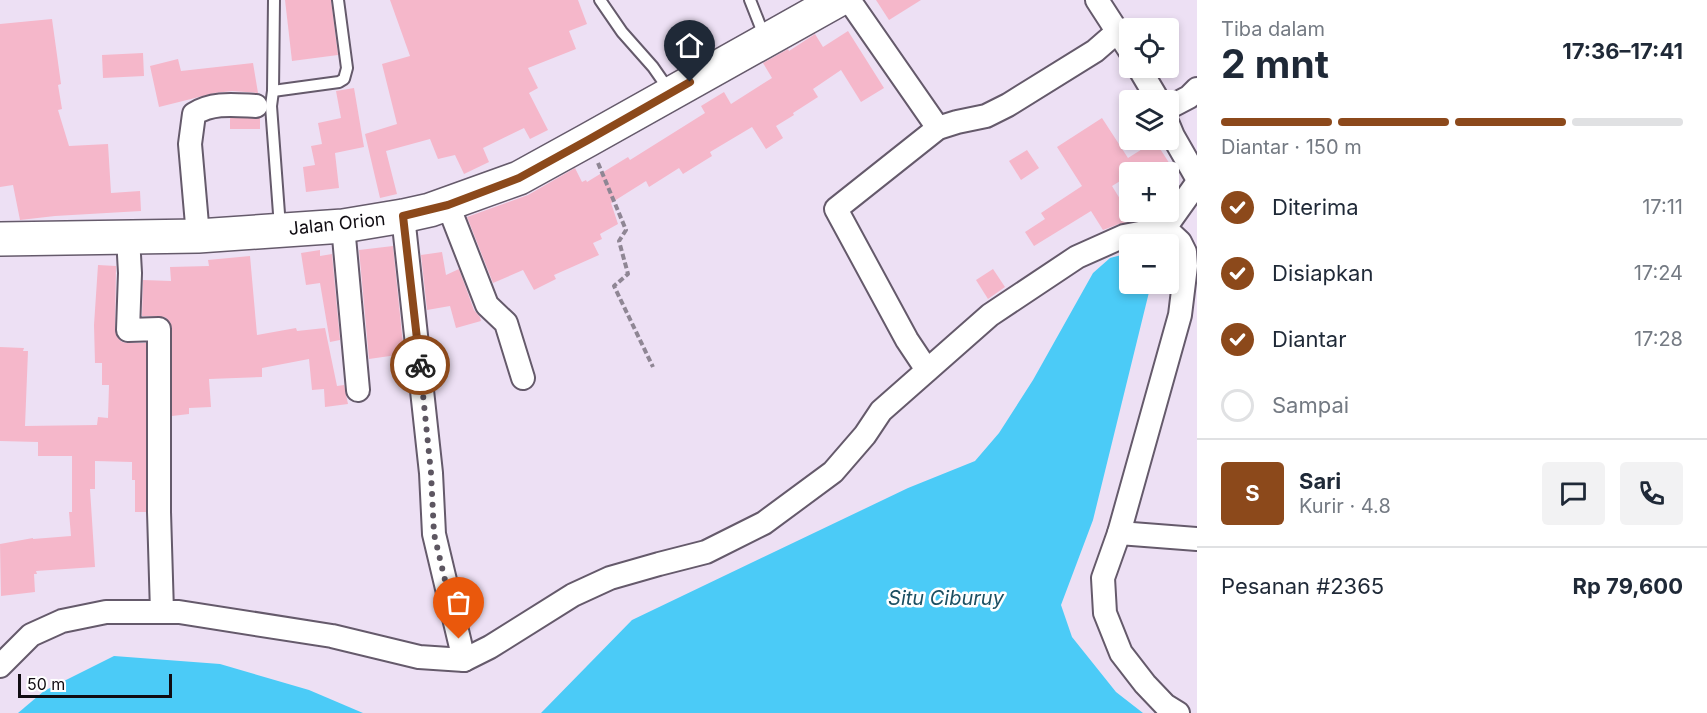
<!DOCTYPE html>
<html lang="id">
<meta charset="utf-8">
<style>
:root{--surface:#fff;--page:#f2f2f3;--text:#1f2937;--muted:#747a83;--line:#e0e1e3;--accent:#8c491b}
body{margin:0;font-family:Inter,sans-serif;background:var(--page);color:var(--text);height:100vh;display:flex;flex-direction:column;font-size:22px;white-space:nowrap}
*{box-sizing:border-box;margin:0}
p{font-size:20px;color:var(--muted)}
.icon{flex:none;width:33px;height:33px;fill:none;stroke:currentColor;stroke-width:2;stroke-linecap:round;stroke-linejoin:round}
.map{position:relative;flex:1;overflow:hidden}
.side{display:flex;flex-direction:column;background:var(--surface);width:510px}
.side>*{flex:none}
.buttons{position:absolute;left:1119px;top:18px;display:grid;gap:12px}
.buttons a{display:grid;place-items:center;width:60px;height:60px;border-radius:6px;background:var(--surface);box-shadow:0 3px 9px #0003;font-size:30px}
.scale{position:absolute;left:18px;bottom:15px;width:154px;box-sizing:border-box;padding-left:6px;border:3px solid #100c12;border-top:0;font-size:16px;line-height:21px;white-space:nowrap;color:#100c12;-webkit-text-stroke:4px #fff;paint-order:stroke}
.pin{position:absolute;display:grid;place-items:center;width:51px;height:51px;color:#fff;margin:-62px -26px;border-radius:50% 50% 50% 0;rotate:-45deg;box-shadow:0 0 6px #0007}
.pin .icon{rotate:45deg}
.courier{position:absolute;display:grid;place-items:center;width:60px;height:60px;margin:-30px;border:4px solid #8c491b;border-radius:50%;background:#fff;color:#222;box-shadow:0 2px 8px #0007}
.headline em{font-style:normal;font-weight:700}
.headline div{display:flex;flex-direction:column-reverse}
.headline{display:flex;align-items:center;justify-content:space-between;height:102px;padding:0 24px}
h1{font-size:39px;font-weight:700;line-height:45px}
.bar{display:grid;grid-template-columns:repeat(4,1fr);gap:9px 6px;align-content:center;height:72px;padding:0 24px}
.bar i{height:8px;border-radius:4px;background:var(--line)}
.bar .active{background:var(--accent)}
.bar p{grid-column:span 4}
.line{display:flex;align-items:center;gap:15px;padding:0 24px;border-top:2px solid var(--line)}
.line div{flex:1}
.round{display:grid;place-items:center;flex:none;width:63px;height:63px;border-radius:6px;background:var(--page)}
ol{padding:0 24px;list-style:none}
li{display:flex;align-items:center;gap:18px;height:66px}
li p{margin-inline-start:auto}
li .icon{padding:6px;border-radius:50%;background:var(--accent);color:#fff;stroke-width:4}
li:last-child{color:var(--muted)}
li i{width:33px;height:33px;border:3px solid var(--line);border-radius:50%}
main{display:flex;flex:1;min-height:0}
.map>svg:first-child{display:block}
.water{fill:#4bcbf7}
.building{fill:#f5b7ca}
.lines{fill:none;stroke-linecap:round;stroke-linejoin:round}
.service-casing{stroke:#655a6b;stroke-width:14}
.minor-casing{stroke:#655a6b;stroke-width:26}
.trunk-casing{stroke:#655a6b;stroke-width:36}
.path{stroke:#8f8694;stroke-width:4;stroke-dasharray:6 3;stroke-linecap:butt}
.service{stroke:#fff;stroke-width:10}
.minor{stroke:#fff;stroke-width:22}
.trunk{stroke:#fff;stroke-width:33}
.done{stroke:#5d5661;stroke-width:6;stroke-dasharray:0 10.8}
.route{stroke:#8c491b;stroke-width:8}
.labels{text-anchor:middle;stroke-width:5;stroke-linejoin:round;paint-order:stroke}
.street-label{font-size:18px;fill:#100c12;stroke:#fff}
.water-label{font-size:20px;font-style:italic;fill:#1b4f62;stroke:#fff}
</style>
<main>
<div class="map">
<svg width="1197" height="713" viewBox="0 0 1197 713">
<rect width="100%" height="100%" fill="#ede0f4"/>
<!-- water -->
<g class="water">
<path d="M1129 253 1130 284H1151L1093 520 1061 605 1072 637 1116 692 1143 713H541L632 620 908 488 975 461 999 433 1033 380 1093 273 1110 258Z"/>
<path d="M114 656 220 664 309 690 363 713H18L44 691Z"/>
</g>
<!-- building -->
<g class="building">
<path d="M285 0H331L338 55 292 61Z"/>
<path d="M390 0H578L587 24 569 31 576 49 528 68 538 88 529 93 548 130 530 139 524 128 483 148 489 162 464 174 455 155 438 159 430 139 386 151 397 194 380 198 365 134 397 124 382 64 410 56Z"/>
<path d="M876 0H921L889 20Z"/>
<path d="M52 19 61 84 58 85 62 109 58 110 69 146 108 144 111 193 140 191 141 211 55 216 20 220 13 185 0 187V24Z"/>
<path d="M848 31 884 88 861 102 841 70 813 89 818 97 793 113 794 115 776 126 783 138 766 149 752 127 710 152 712 156 683 174 679 168 649 187 646 181 611 203 618 224 600 234 602 239 593 243 599 255 554 275 556 279 534 290 523 270 493 283 467 217 528 195 575 168 582 182 586 180 587 182 628 157 630 160 705 113 701 106 724 92 731 104 772 78 763 63 788 49 789 51 815 34 823 47Z"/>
<path d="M143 53 144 76 103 78 102 55Z"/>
<path d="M178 59 181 71 253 63 258 93 232 91 215 93 159 107 150 66Z"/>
<path d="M354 88 364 147 335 153 339 188 306 192 303 167 315 165 311 146 322 144 318 123 341 118 336 91Z"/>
<rect x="230" y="118" width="30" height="11"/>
<path d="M1102 118 1128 158 1155 141 1175 172H1130V175L1112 186 1133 220 1131 221 1119 224 1103 230 1091 211 1034 246 1025 232 1045 219 1041 213 1082 186 1057 147Z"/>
<path d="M1027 150 1039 168 1021 180 1009 161Z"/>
<path d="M393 246 404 354 369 359 359 250Z"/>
<path d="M320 250V256L332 254 340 340 330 342 320 283 306 285 301 253Z"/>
<path d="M442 252 446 275 459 269 474 310 480 317 481 321 456 328 450 306 427 310 421 255Z"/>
<path d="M250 256 257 335 296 328 297 331 325 328 337 386 344 385 348 404 325 407 324 389 312 390 309 359 262 368V377L209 379 211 407 189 408V414L172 416V328L170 322 165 317 142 316 143 280 171 281 170 267 209 266 208 260Z"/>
<path d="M98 265 116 266 115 330 117 337 122 342 128 343H146V512H135V480H132V462L95 461V489H90L95 567 36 571 37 574H34L35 592 1 596 0 544 33 538V539L71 536 69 512H72V456H38V442L0 441V347L24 348 23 351H28L25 426 97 425 98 417 108 418 109 385H102V363H95L94 325Z"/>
<path d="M993 269 1005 287 988 299 976 280Z"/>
</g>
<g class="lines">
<defs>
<g id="service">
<path d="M274 0 273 91 271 106 280 227"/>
<path d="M600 0 622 32 653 67 669 90"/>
<path d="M750 0 765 38"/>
<path d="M273 91 339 82 344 79 347 68 338 0"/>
</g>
<g id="minor">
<path d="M849 0 938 128"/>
<path d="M1097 0 1130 51"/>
<path d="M1139 68 1158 100"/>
<path d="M1168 108 1189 97 1197 89"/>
<path d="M1168 124 1173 136 1197 178"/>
<path d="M448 205 487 305 506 323 523 378"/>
<path d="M403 216 431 473 434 534 464 660"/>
<path d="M343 226 358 390"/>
<path d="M1165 228 1180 242 1185 252 1186 266 1180 315 1119 533 1103 578 1105 613 1121 653 1145 684 1165 705 1178 713"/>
<path d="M198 236 190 144 194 114C213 102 234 105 256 106"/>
<path d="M128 237 130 273 128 330 159 329V512L162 612"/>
<path d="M927 370 907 340 836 209 938 128 957 122 986 116 1008 105 1095 51 1118 31"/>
<path d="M1119 533 1197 539"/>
<path d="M0 666 31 635 62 621 106 612H179L332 636 419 657 464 660 490 647 573 595 610 578 659 564 706 552 764 523 833 472 865 435 881 411 990 315 1077 257 1124 236 1165 228 1197 183"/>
</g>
<path id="trunk" d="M0 239 198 236 343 226 403 216 430 210 519 178 588 140 838 0"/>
</defs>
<!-- service casing -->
<use href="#service" class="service-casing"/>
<!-- minor casing -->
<use href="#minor" class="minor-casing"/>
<!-- trunk casing -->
<use href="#trunk" class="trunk-casing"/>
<!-- path -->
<path class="path" d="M598 163 626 230 619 241 628 274 614 286 653 367"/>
<!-- service -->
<use href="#service" class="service"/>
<!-- minor -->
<use href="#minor" class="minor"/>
<!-- trunk -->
<use href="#trunk" class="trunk"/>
</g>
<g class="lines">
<!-- done -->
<path class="done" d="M420 365 431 473 434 534 459 639"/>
<!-- route -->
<path class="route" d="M420 365 403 216 448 205 519 178 588 140 690 82"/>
</g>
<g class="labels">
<!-- street labels -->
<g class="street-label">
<text transform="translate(337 224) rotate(-6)" y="6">Jalan Orion</text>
</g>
<!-- water labels -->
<g class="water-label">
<text x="946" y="605">Situ Ciburuy</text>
</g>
</g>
</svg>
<div class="buttons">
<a><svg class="icon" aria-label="locate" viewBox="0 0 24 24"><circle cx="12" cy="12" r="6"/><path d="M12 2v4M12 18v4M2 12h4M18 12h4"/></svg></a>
<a><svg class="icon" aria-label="layers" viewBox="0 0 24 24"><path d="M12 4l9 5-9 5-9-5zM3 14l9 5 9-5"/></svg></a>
<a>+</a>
<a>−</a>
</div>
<div class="scale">50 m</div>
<div class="pin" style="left:459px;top:639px;background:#ea580c"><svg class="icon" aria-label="bag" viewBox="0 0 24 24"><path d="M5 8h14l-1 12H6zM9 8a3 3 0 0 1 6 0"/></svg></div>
<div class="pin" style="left:690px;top:82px;background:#1f2937"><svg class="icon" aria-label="home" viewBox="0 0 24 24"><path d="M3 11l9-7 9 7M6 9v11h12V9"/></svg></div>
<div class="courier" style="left:420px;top:365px"><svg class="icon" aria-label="bike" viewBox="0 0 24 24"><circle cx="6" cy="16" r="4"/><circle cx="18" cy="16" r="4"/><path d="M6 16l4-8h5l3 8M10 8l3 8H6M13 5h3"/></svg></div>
</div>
<section class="side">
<div class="headline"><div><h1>2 mnt</h1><p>Tiba dalam</p></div><em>17:36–17:41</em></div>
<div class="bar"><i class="active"></i><i class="active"></i><i class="active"></i><i></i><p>Diantar · 150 m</p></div>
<ol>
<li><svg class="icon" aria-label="check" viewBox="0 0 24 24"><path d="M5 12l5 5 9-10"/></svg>Diterima<p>17:11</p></li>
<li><svg class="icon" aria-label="check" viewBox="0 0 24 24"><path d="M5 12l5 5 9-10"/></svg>Disiapkan<p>17:24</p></li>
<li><svg class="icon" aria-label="check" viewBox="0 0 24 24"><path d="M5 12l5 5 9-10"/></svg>Diantar<p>17:28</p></li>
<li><i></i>Sampai</li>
</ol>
<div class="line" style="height:108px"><b class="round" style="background:var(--accent);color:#fff">S</b><div><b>Sari</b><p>Kurir · 4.8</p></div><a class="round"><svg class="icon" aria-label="chat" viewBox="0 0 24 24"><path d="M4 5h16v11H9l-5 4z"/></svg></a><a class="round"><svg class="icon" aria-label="phone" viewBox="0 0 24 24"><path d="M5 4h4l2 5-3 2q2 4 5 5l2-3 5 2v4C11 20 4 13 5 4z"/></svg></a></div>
<div class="line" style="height:78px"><div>Pesanan #2365</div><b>Rp 79,600</b></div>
</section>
</main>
